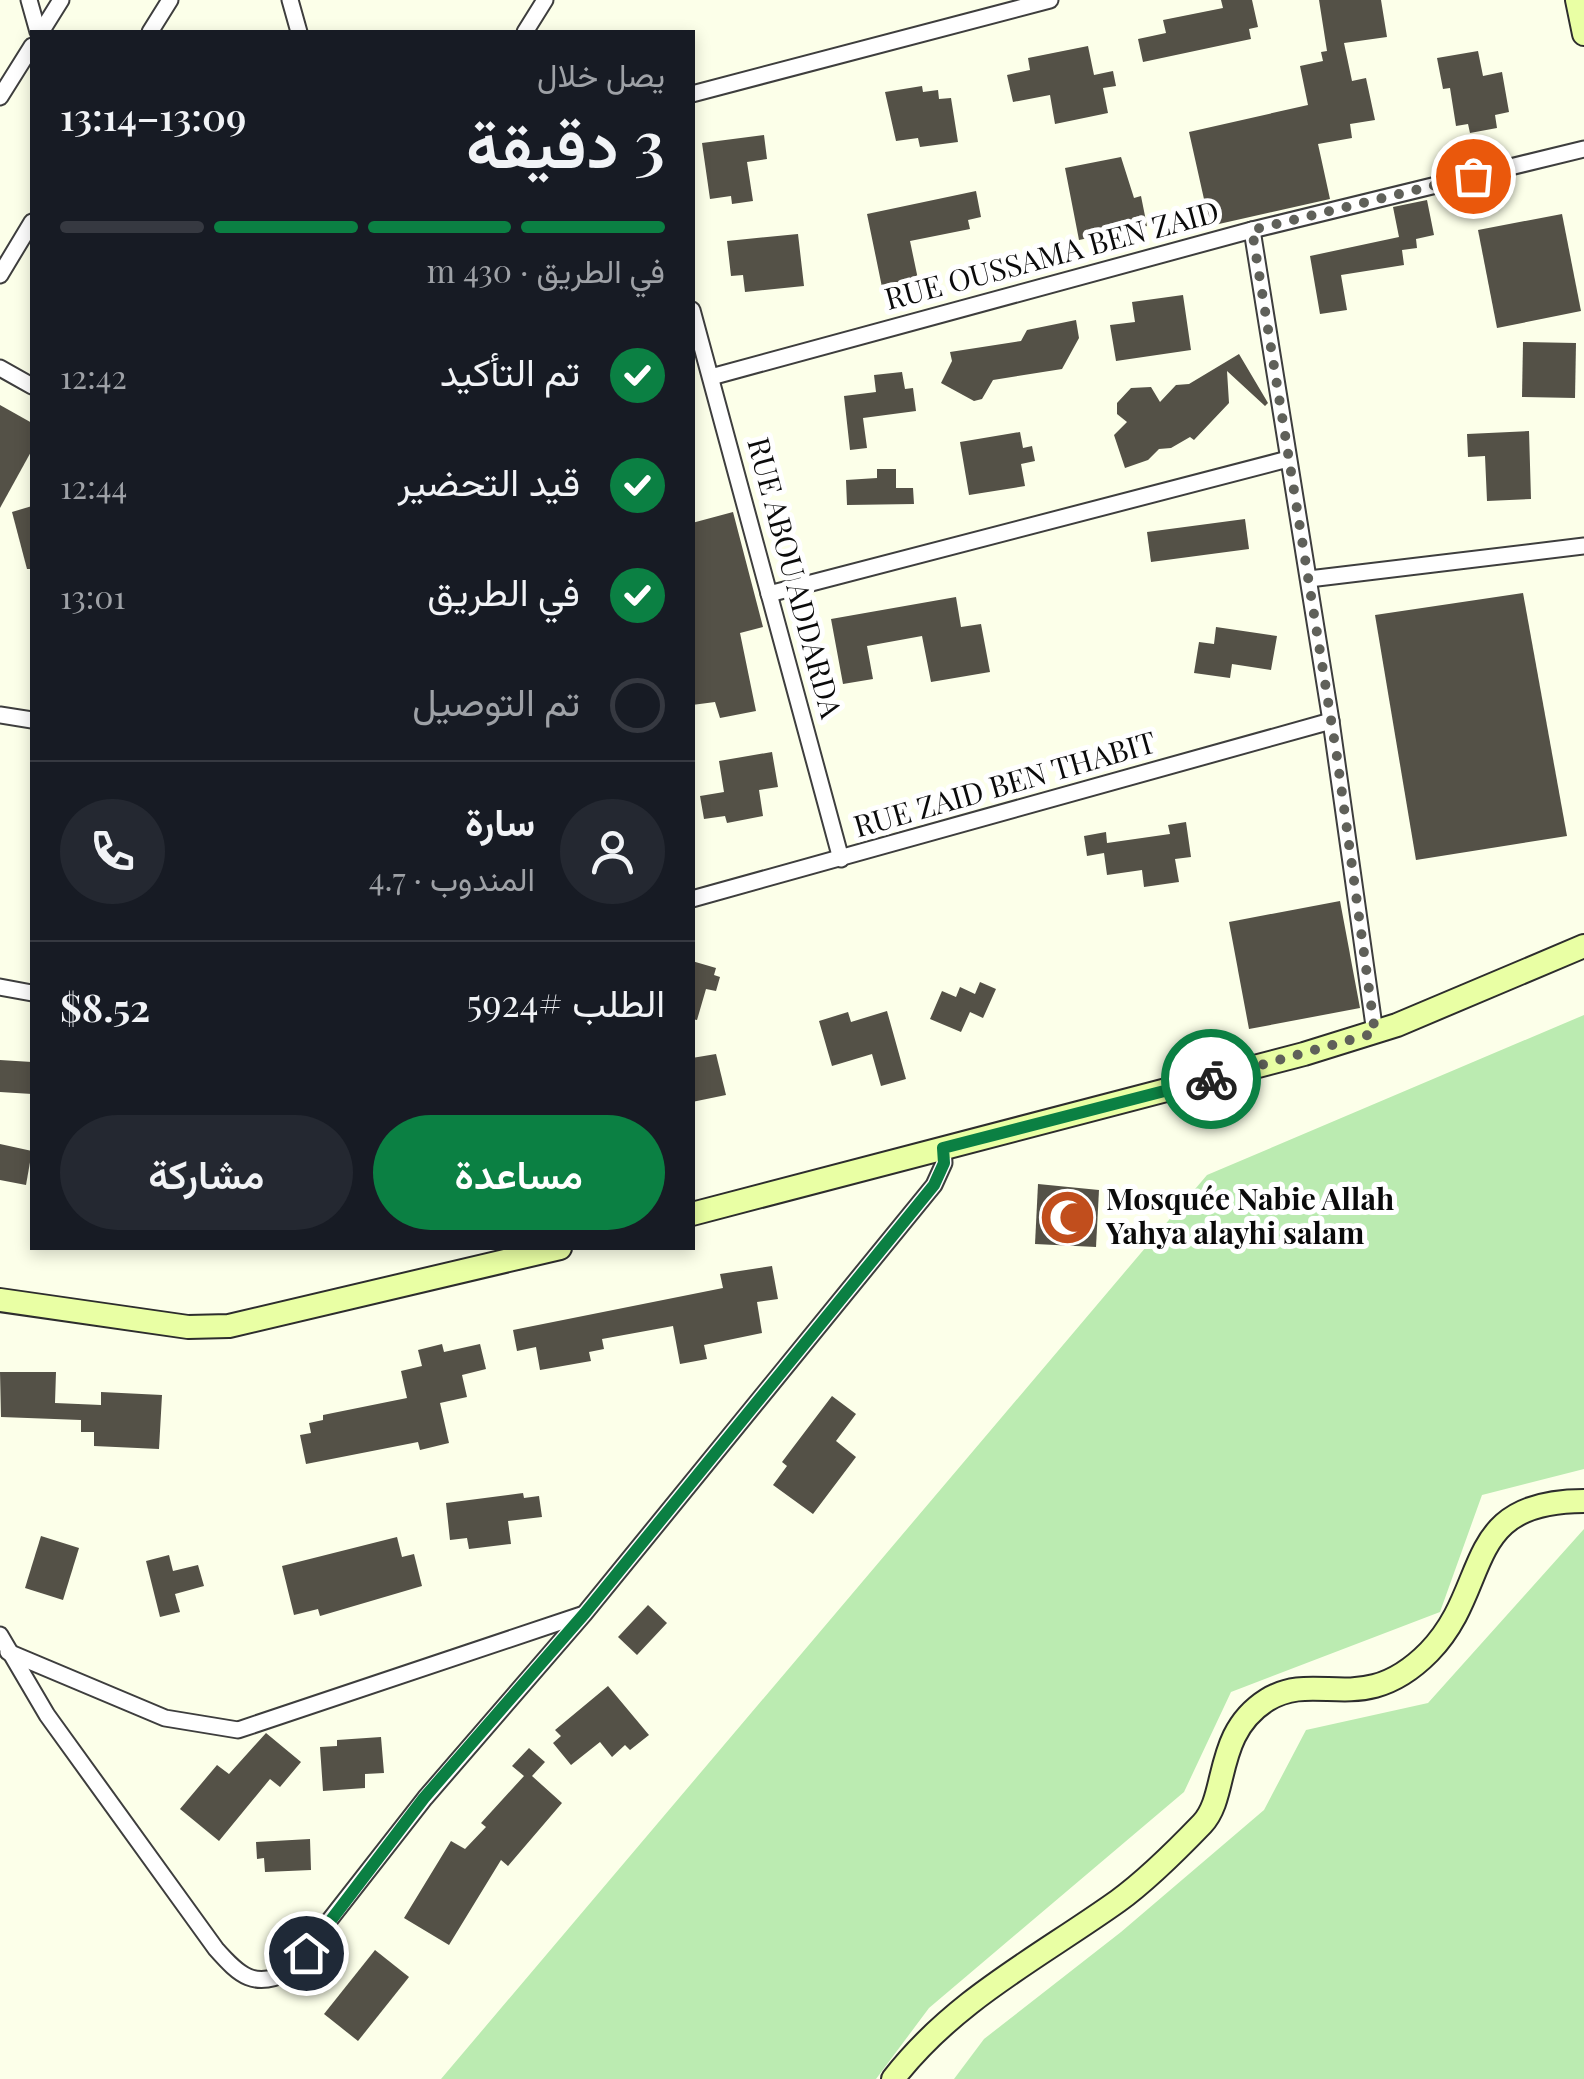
<!DOCTYPE html>
<html lang="ar">
<meta charset="utf-8">
<style>
:root{--surface:#171b24;--page:#242831;--text:#f1f3f6;--muted:#9ea1a6;--line:#363941;--accent:#0b8043}
body{margin:0;font-family:"Playfair Display",Vazirmatn,serif;background:var(--page);color:var(--text);direction:rtl;height:100vh;display:flex;flex-direction:column;font-size:38px;white-space:nowrap}
*{box-sizing:border-box;margin:0}
p{font-size:32px;color:var(--muted)}
.icon{flex:none;width:55px;height:55px;fill:none;stroke:currentColor;stroke-width:2;stroke-linecap:round;stroke-linejoin:round}
.map{position:relative;flex:1;overflow:hidden;direction:ltr}
.sheet{position:absolute;left:30px;top:30px;width:665px;height:1220px;display:flex;flex-direction:column;background:var(--surface);border-radius:0px;box-shadow:0 5px 15px #0003;direction:rtl}
.sheet>*{flex:none}
.pin{position:absolute;display:grid;place-items:center;width:85px;height:85px;color:#fff;margin:-42px;border:5px solid #fff;border-radius:50%;box-shadow:0 2px 10px #0007}
.courier{position:absolute;display:grid;place-items:center;width:100px;height:100px;margin:-50px;border:8px solid #0b8043;border-radius:50%;background:#fff;color:#222;box-shadow:0 2px 12px #0007}
.summary em{font-style:normal;font-weight:600}
.summary div{display:flex;flex-direction:column-reverse}
.summary{display:flex;align-items:center;justify-content:space-between;height:170px;padding:0 30px}
h1{font-size:65px;font-weight:600;line-height:75px}
.bar{display:grid;grid-template-columns:repeat(4,1fr);gap:15px 10px;align-content:center;height:120px;padding:0 30px}
.bar i{height:12px;border-radius:8px;background:var(--line)}
.bar .selected{background:var(--accent)}
.bar p{grid-column:span 4}
.line{display:flex;align-items:center;gap:25px;padding:0 30px;border-top:2px solid var(--line)}
.line div{flex:1}
.round{display:grid;place-items:center;flex:none;width:105px;height:105px;border-radius:52px;background:var(--page)}
ol{padding:0 30px;list-style:none}
li{display:flex;align-items:center;gap:30px;height:110px}
li p{margin-inline-start:auto}
li .icon{padding:10px;border-radius:50%;background:var(--accent);color:#fff;stroke-width:4}
li:last-child{color:var(--muted)}
li i{width:55px;height:55px;border:5px solid var(--line);border-radius:50%}
.cta{display:flex;gap:20px;margin-top:auto;padding:20px 30px}
.cta a{flex:1;height:115px;border-radius:60px;background:var(--accent);color:#fff;font-size:40px;font-weight:600;line-height:115px;text-align:center}
.cta a+a{background:var(--page);color:var(--text)}
.map>svg:first-child{display:block}
.green{fill:#bbebb1}
.building{fill:#545147}
.lines{fill:none;stroke-linecap:round;stroke-linejoin:round}
.street-casing{stroke:#3e3e3e;stroke-width:19}
.secondary-casing{stroke:#2d2d2d;stroke-width:26}
.street{stroke:#fff;stroke-width:15}
.secondary{stroke:#e9ffa4;stroke-width:22}
.done{stroke:#5f6059;stroke-width:10;stroke-dasharray:0 18}
.route{stroke:#0b8043;stroke-width:12}
.labels{text-anchor:middle;stroke-width:10;stroke-linejoin:round;paint-order:stroke}
.street-label{font-size:30px;fill:#0b0b0b;stroke:#fff}
.poi-label{font-size:30px;font-weight:bold;fill:#0b0b0b;stroke:#fff;text-anchor:start}
</style>
<div class="map">
<svg width="1584" height="2079" viewBox="0 0 1584 2079">
<rect width="100%" height="100%" fill="#fcffe9"/>
<!-- green -->
<g class="green">
<path d="M1584 1015V1469L1482 1495 1440 1612 1231 1692 1184 1792 929 2008 876 2079H441L1207 1175Z"/>
<path d="M1584 1529V2079H954L984 2039 1121 1932 1264 1810 1306 1730 1428 1703Z"/>
</g>
<!-- building -->
<g class="building">
<path d="M1221 0H1252L1258 27 1249 29 1251 39 1143 62 1138 39 1166 33 1163 20 1223 8Z"/>
<path d="M1319 0H1381L1387 37 1344 43 1352 81 1366 78 1375 120 1350 124 1352 138 1318 144 1330 199 1210 226 1189 132 1308 105 1300 66 1323 61 1321 52 1327 51Z"/>
<path d="M1088 46 1094 75 1113 71 1116 86 1103 88 1108 113 1055 124 1050 95 1013 102 1007 75 1030 70 1028 58Z"/>
<path d="M1478 51 1483 76 1502 72 1509 112 1495 115 1497 128 1470 133 1468 124 1456 126 1450 88 1443 89 1437 58Z"/>
<path d="M922 86 923 92 938 90 939 99 951 98 958 142 920 147 918 138 896 141 885 92Z"/>
<path d="M764 135 767 159 747 162 753 201 732 204 731 196 710 199 702 143Z"/>
<path d="M1121 157 1134 198 1141 196 1147 226 1079 240 1065 168Z"/>
<path d="M976 191 981 217 968 220 970 229 910 241 919 284 883 292 867 214Z"/>
<path d="M1427 200 1434 235 1416 239 1417 248 1402 250 1404 265 1341 275 1347 310 1320 314 1310 256 1399 237 1393 207Z"/>
<path d="M1562 214 1581 311 1497 328 1478 230Z"/>
<path d="M798 234 804 286 745 292 743 275 731 276 727 241Z"/>
<path d="M1183 295 1191 350 1116 361 1110 325 1135 322 1132 302Z"/>
<path d="M1076 320 1079 338 1062 369 993 380 982 399 974 401 941 383 952 361 950 352 1021 341 1027 330Z"/>
<path d="M1523 342 1576 343 1575 398 1522 397Z"/>
<path d="M1239 354 1268 403 1265 406 1227 371 1229 403 1194 440 1190 437 1171 448 1159 449 1148 460 1125 468 1114 435 1127 422 1117 414V403L1131 388 1151 387 1160 402 1176 385 1189 384Z"/>
<path d="M902 372 905 389 913 388 916 411 863 418 867 448 850 450 844 396 876 392 874 375Z"/>
<path d="M0 405 32 423V450L0 508Z"/>
<path d="M1529 431 1531 499 1487 501 1485 456 1468 457 1467 434Z"/>
<path d="M1020 432 1023 448 1032 446 1035 461 1021 464 1025 486 969 495 960 442Z"/>
<path d="M877 469H896V488H913L914 504 847 505 846 480 877 478Z"/>
<path d="M32 506V569H27L12 512Z"/>
<path d="M733 512 763 627 740 633 756 711 720 718 715 702 692 705V523Z"/>
<path d="M1245 519 1249 549 1151 562 1147 532Z"/>
<path d="M1523 593 1567 836 1416 860 1375 615Z"/>
<path d="M956 597 961 627 981 624 990 672 931 682 922 636 867 646 873 679 843 684 831 619Z"/>
<path d="M1216 627 1277 636 1271 670 1232 664 1230 678 1194 673 1199 642 1214 644Z"/>
<path d="M772 752 778 787 759 790 763 816 727 823 725 816 704 819 700 796 724 792 719 761Z"/>
<path d="M1186 822 1191 857 1175 859 1179 882 1144 887 1142 870 1107 875 1104 853 1087 856 1084 836 1106 832 1107 843 1170 834 1168 825Z"/>
<path d="M1340 901 1360 1008 1249 1029 1229 922Z"/>
<path d="M692 961 716 968 714 975 720 977 716 991 706 989 697 1020 692 1019Z"/>
<path d="M980 982 996 989 983 1018 970 1012 961 1032 930 1019 942 991 956 997 960 987 975 994Z"/>
<path d="M887 1011 906 1079 881 1086 872 1054 832 1066 819 1021 848 1012 851 1022Z"/>
<path d="M716 1054 726 1095 692 1102V1058Z"/>
<path d="M0 1060 32 1062V1094L0 1092Z"/>
<path d="M0 1144 32 1151 26 1185 0 1180Z"/>
<path d="M1038 1184 1099 1190 1096 1247 1035 1244Z"/>
<path d="M772 1266 778 1299 757 1302 762 1333 704 1345 707 1359 680 1364 673 1326 602 1339 604 1349 589 1352 591 1361 540 1370 536 1347 517 1351 513 1330 723 1288 720 1274Z"/>
<path d="M442 1344 444 1352 480 1344 486 1369 462 1375 467 1397 440 1403 449 1443 420 1450 418 1442 306 1464 300 1435 311 1433 309 1423 323 1420V1415L407 1398 401 1371 422 1366 418 1350Z"/>
<path d="M0 1372H56L55 1403 101 1405V1392L162 1395 159 1449 94 1446V1432H81V1420L1 1417Z"/>
<path d="M832 1396 856 1414 836 1441 856 1457 813 1514 773 1485 787 1466 782 1462Z"/>
<path d="M523 1493 524 1498 539 1496 542 1517 508 1521 511 1544 469 1549 467 1538 450 1540 446 1503Z"/>
<path d="M41 1536 79 1548 63 1600 25 1588Z"/>
<path d="M397 1537 402 1557 414 1554 422 1586 320 1616 318 1609 294 1615 282 1566Z"/>
<path d="M169 1555 173 1571 198 1565 204 1586 175 1594 180 1612 160 1617 146 1561Z"/>
<path d="M648 1605 667 1623 637 1655 618 1637Z"/>
<path d="M608 1686 649 1735 630 1750 625 1745 612 1757 600 1742 571 1765 553 1743 561 1736 555 1730Z"/>
<path d="M266 1733 301 1762 280 1787 270 1779 219 1841 180 1809 217 1765 229 1774Z"/>
<path d="M381 1737 384 1773 365 1774V1788L323 1791 320 1747 337 1746V1740Z"/>
<path d="M529 1748 545 1762 532 1776 562 1803 508 1866 501 1860 449 1945 404 1918 451 1841 465 1849 486 1827 481 1823 524 1776 512 1766Z"/>
<path d="M310 1839 311 1870 265 1872 264 1858 257 1859 256 1842Z"/>
<path d="M375 1950 409 1977 358 2041 324 2014Z"/>
</g>
<g class="lines">
<defs>
<g id="street">
<path d="M29 0 38 32"/>
<path d="M290 0 299 32"/>
<path d="M41 32 61 0"/>
<path d="M150 32 170 0"/>
<path d="M525 32 545 0"/>
<path d="M692 94 1050 0"/>
<path d="M0 97 32 46"/>
<path d="M1252 230 1331 721 1375 1033"/>
<path d="M0 275 32 222"/>
<path d="M692 310 841 859"/>
<path d="M0 368 32 386"/>
<path d="M711 377 1252 230 1584 149"/>
<path d="M1309 579 1584 546"/>
<path d="M769 594 1288 459"/>
<path d="M0 715 32 720"/>
<path d="M692 899 1331 721"/>
<path d="M0 987 32 993"/>
<path d="M0 1635 47 1715 216 1949C240 1976 254 1989 289 1972L425 1798 585 1613 934 1185 944 1163 943 1148"/>
<path d="M8 1652 165 1718 238 1730 581 1615"/>
</g>
<g id="secondary">
<path d="M1577 0 1584 34"/>
<path d="M692 1214 1304 1054 1397 1025 1584 946"/>
<path d="M0 1300 188 1327 229 1326 560 1248"/>
<path d="M893 2079C954 2000 1038 1958 1118 1901 1147 1880 1176 1851 1202 1824 1229 1796 1213 1734 1267 1700 1317 1669 1363 1719 1429 1652 1493 1586 1459 1501 1584 1501"/>
</g>
</defs>
<!-- street casing -->
<use href="#street" class="street-casing"/>
<!-- secondary casing -->
<use href="#secondary" class="secondary-casing"/>
<!-- street -->
<use href="#street" class="street"/>
<!-- secondary -->
<use href="#secondary" class="secondary"/>
</g>
<g class="lines">
<!-- done -->
<path class="done" d="M1211 1079 1375 1033 1337 757 1252 230 1473 176"/>
<!-- route -->
<path class="route" d="M306 1953 424 1798 585 1613 934 1185 944 1163 943 1148 1211 1079"/>
</g>
<!-- icons -->
<defs>
<symbol id="mosque-disc" viewBox="-11 -11 22 22"><circle r="9.5" fill="#c14e1d" stroke="#fff"/><path d="M3.5-4.9A6 6 0 1 0 3.5 4.9A5 5 0 1 1 3.5-4.9Z" fill="#fff"/></symbol>
</defs>
<g fill-rule="evenodd">
<use href="#mosque-disc" x="1036" y="1186" width="63" height="63"/>
</g>
<g class="labels">
<!-- street labels -->
<g class="street-label">
<text transform="translate(1052 256) rotate(-15)" y="10">RUE OUSSAMA BEN ZAID</text>
<text transform="translate(794 578) rotate(75)" y="10">RUE ABOU ADDARDA</text>
<text transform="translate(1005 785) rotate(-16)" y="10">RUE ZAID BEN THABIT</text>
</g>
<!-- poi labels -->
<g class="poi-label">
<text x="1106" y="1210">Mosquée Nabie Allah<tspan x="1106" dy="34">Yahya alayhi salam</tspan></text>
</g>
</g>
</svg>
<div class="pin" style="left:1473px;top:176px;background:#ea580c"><svg class="icon" aria-label="bag" viewBox="0 0 24 24"><path d="M5 8h14l-1 12H6zM9 8a3 3 0 0 1 6 0"/></svg></div>
<div class="pin" style="left:306px;top:1953px;background:#1f2937"><svg class="icon" aria-label="home" viewBox="0 0 24 24"><path d="M3 11l9-7 9 7M6 9v11h12V9"/></svg></div>
<div class="courier" style="left:1211px;top:1079px"><svg class="icon" aria-label="bike" viewBox="0 0 24 24"><circle cx="6" cy="16" r="4"/><circle cx="18" cy="16" r="4"/><path d="M6 16l4-8h5l3 8M10 8l3 8H6M13 5h3"/></svg></div>
<section class="sheet">
<div class="summary"><div><h1>3 دقيقة</h1><p>يصل خلال</p></div><em>13:09–13:14</em></div>
<div class="bar"><i class="selected"></i><i class="selected"></i><i class="selected"></i><i></i><p>في الطريق · 430 m</p></div>
<ol>
<li><svg class="icon" aria-label="check" viewBox="0 0 24 24"><path d="M5 12l5 5 9-10"/></svg>تم التأكيد<p>12:42</p></li>
<li><svg class="icon" aria-label="check" viewBox="0 0 24 24"><path d="M5 12l5 5 9-10"/></svg>قيد التحضير<p>12:44</p></li>
<li><svg class="icon" aria-label="check" viewBox="0 0 24 24"><path d="M5 12l5 5 9-10"/></svg>في الطريق<p>13:01</p></li>
<li><i></i>تم التوصيل</li>
</ol>
<div class="line" style="height:180px"><a class="round"><svg class="icon" aria-label="person" viewBox="0 0 24 24"><circle cx="12" cy="8" r="4"/><path d="M4 21q1-7 8-7t8 7"/></svg></a><div><b>سارة</b><p>المندوب · 4.7</p></div><a class="round"><svg class="icon" aria-label="phone" viewBox="0 0 24 24"><path d="M5 4h4l2 5-3 2q2 4 5 5l2-3 5 2v4C11 20 4 13 5 4z"/></svg></a></div>
<div class="line" style="height:130px"><div>الطلب #5924</div><b>$8.52</b></div>
<div class="cta"><a>مساعدة</a><a>مشاركة</a></div>
</section>
</div>
